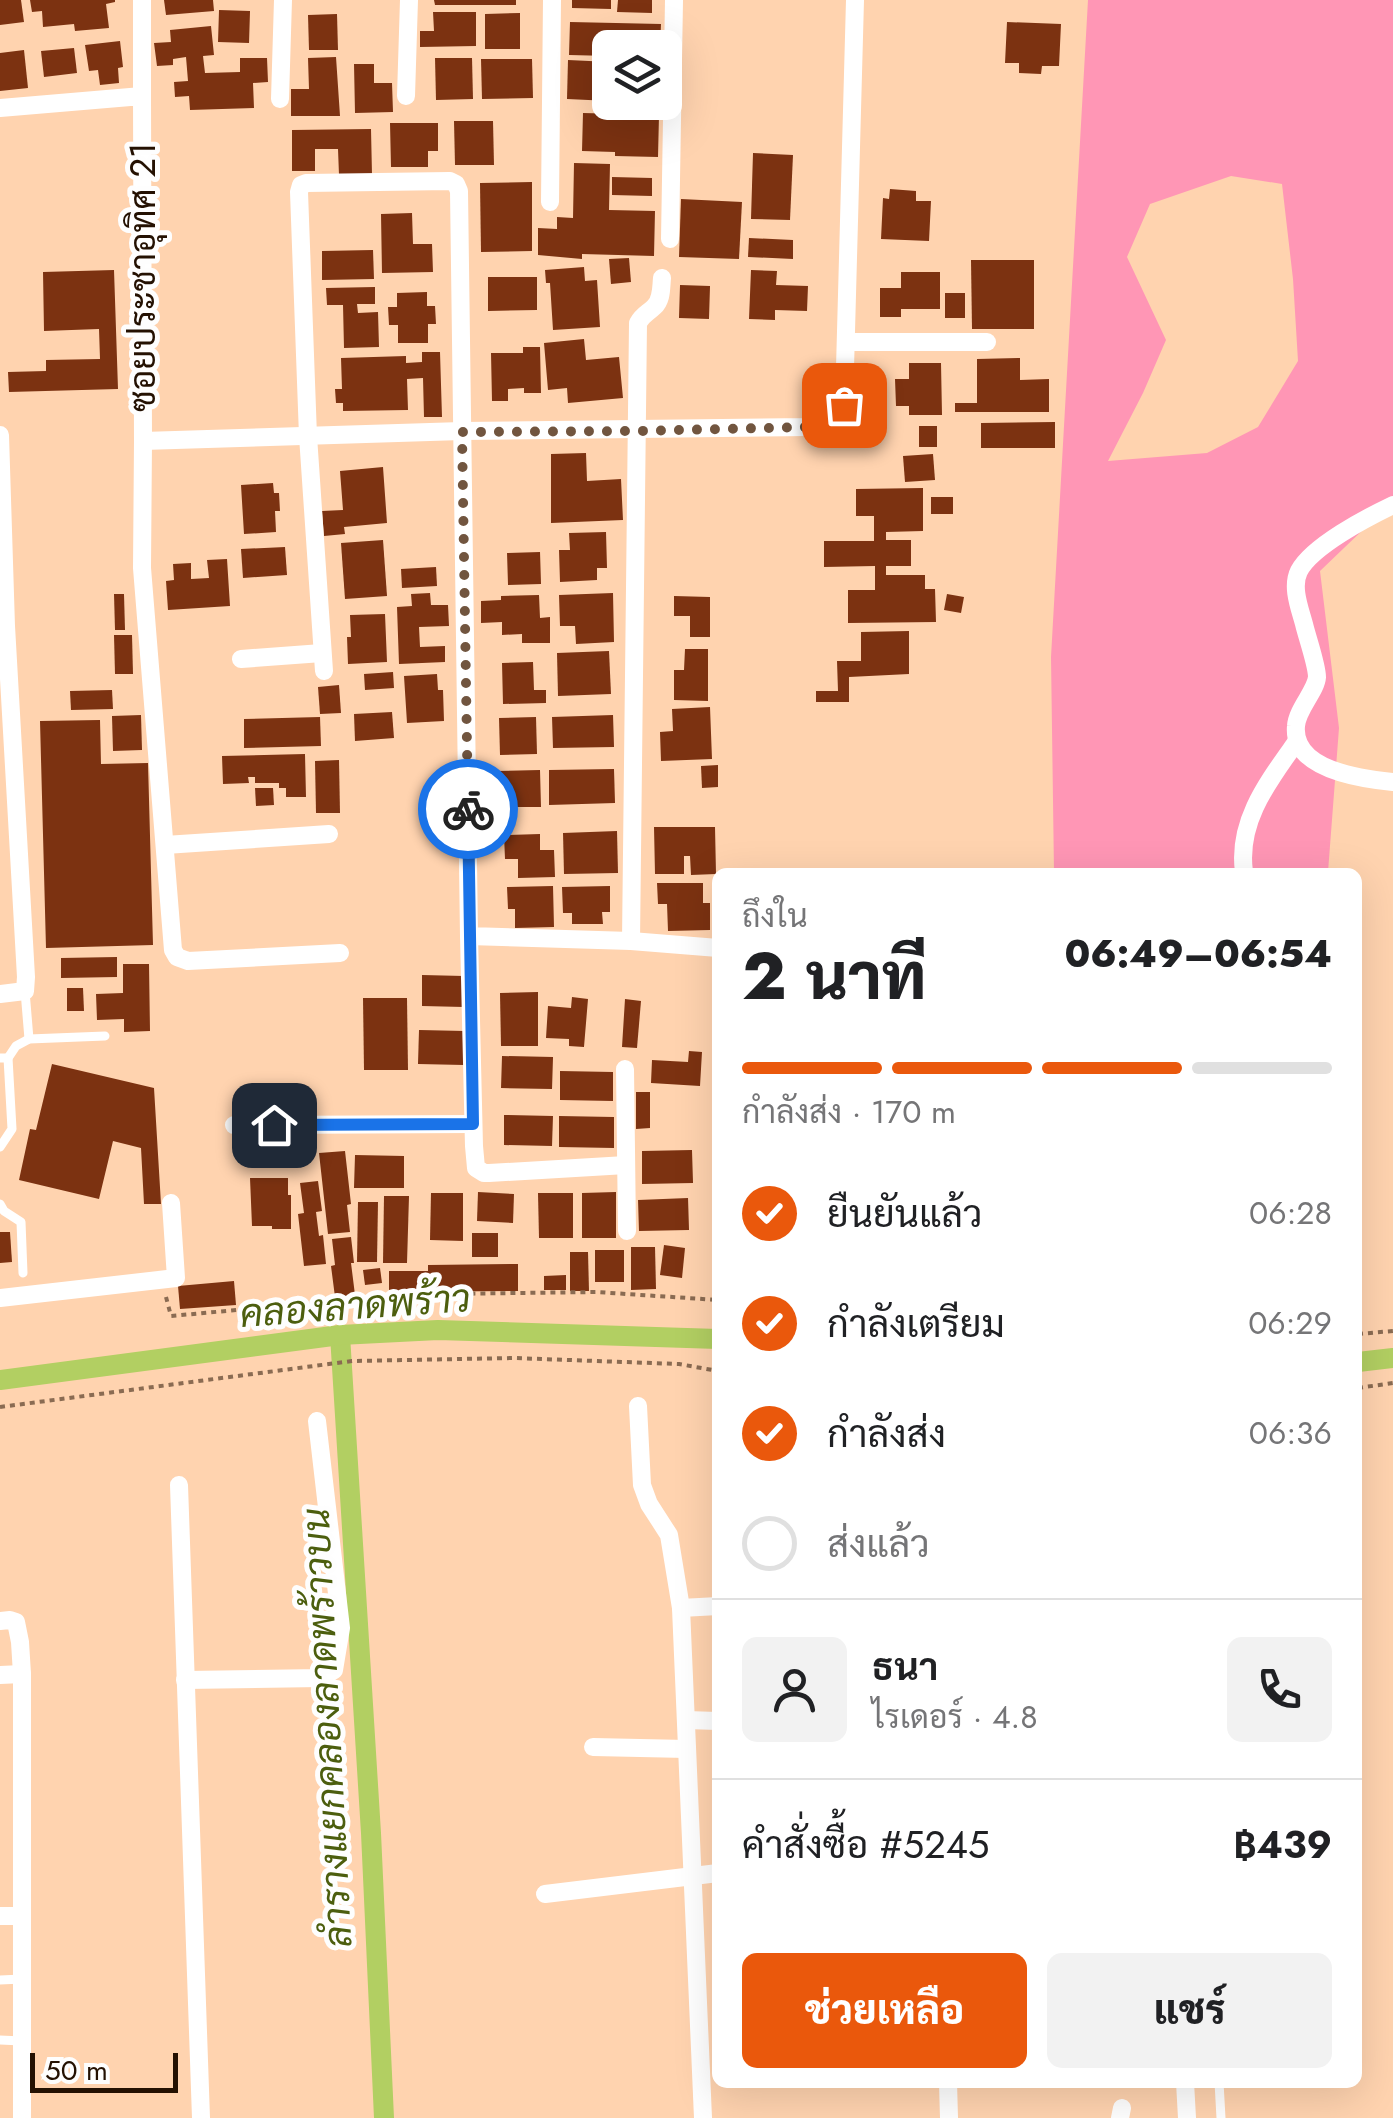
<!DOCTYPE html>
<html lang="th">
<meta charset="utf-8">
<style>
:root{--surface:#fff;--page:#f2f2f2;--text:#202124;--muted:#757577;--line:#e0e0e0;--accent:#ea580c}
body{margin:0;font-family:Jost,Sarabun,sans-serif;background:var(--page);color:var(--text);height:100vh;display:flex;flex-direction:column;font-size:38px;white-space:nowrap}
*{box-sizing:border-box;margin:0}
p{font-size:32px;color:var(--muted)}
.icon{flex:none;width:55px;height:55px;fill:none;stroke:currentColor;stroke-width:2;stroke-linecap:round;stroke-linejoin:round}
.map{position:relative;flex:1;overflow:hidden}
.sheet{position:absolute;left:712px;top:868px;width:650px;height:1220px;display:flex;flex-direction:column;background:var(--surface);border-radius:15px;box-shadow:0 10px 40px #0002}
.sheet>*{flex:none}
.buttons{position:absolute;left:592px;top:30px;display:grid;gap:20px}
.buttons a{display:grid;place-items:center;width:90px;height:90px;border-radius:15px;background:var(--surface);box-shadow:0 10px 40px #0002;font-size:50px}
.scale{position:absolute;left:30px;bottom:25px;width:148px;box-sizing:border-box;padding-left:10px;border:5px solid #241102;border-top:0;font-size:28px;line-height:35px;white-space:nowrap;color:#241102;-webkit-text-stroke:8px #fefefe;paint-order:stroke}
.pin{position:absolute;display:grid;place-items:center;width:85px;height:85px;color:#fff;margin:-42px;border-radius:20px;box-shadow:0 5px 15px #0006}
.courier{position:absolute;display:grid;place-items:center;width:100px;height:100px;margin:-50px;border:8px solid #1a73e8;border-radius:50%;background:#fff;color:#222;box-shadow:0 2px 12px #0007}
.overview em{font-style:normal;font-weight:800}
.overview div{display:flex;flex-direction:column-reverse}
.overview{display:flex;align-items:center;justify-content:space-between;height:170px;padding:0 30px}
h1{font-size:65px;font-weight:800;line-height:75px}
.bar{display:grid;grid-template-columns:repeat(4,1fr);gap:15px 10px;align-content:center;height:120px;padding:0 30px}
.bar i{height:12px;border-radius:8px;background:var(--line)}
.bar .selected{background:var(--accent)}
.bar p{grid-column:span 4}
.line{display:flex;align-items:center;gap:25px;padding:0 30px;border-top:2px solid var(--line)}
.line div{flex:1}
.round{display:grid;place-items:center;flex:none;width:105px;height:105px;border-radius:15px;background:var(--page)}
ol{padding:0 30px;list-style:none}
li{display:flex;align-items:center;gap:30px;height:110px}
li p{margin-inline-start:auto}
li .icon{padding:10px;border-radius:50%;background:var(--accent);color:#fff;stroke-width:4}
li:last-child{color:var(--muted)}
li i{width:55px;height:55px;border:5px solid var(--line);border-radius:50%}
.cta{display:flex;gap:20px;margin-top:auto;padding:20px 30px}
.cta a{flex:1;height:115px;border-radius:15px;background:var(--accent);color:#fff;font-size:40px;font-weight:800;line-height:115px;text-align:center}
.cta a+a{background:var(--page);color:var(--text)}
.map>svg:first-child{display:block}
.green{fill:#ff96b5;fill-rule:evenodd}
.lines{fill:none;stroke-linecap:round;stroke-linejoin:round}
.canal{stroke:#b2cf62;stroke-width:20}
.building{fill:#7c3211}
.path{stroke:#8a6b52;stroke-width:4;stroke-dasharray:5 5;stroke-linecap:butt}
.lane{stroke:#fff;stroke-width:9}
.street{stroke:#fff;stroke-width:18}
.done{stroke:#71553f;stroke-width:10;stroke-dasharray:0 18}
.route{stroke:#1a73e8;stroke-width:12}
.labels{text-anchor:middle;stroke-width:10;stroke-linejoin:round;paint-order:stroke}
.street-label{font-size:35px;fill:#241102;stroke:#fefefe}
.water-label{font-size:38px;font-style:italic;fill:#4c5e0e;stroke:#fefefe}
</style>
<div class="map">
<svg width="1393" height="2118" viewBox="0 0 1393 2118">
<rect width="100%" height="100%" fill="#ffd3af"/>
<!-- green -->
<path class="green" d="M1088 0H1393V501L1320 571 1339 728 1328 872H1054L1051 657ZM1231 176 1282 184 1293 279 1298 361 1258 427 1207 453 1108 461 1143 393 1166 340 1127 257 1150 204Z"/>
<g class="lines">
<!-- canal -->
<g class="canal">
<path d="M340 1335 371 1833 384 2118"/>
<path d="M1358 1362 1393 1358"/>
<path d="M0 1380 340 1335 438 1330 718 1339"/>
</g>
</g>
<!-- building -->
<g class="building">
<path d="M0 0H21L24 22 0 25Z"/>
<path d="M30 0H115V2L106 4 109 28 75 31 74 24 43 27 42 11 32 12Z"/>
<path d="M164 0H213L214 11 166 15Z"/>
<path d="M434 0H516V5H435Z"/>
<path d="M572 0H611V9L572 8Z"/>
<path d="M618 0H652V13L617 12Z"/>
<path d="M219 10 250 11 249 43 218 42Z"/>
<path d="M433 12H476V46L420 47V31H434Z"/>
<path d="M520 13V49H485V14Z"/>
<path d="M337 14 338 50H309L308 15Z"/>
<path d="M570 22 661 24 660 48H610V56L569 55Z"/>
<path d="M1007 22 1061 24 1059 66H1042L1041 74 1019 73V63H1005Z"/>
<path d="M211 26 214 55 203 56 205 73 240 72V58H267L268 82 253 83 254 108 190 110 189 96 175 97 174 82 188 81 186 57 173 59V65L157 66 154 43 171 42 170 30Z"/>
<path d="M120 41 123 67 118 68 119 83 100 85 98 70 89 71 85 45Z"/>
<path d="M74 48 77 73 44 77 41 51Z"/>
<path d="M24 50 28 88 0 91V53Z"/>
<path d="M336 57 340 116H291V89H309L308 58Z"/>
<path d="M435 58H472L473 99 436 100Z"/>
<path d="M481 59H532L533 98 482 99Z"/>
<path d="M568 60 610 62V101L567 99Z"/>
<path d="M354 64H374V83H392L393 112 355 113Z"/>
<path d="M583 113 659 115 658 157 615 156V152L582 151Z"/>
<path d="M454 121H493L494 165H455Z"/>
<path d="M390 123H438V151H428V167H391Z"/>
<path d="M371 129 372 175H339L338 149H315V171H292V130Z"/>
<path d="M753 153 793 155 790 220 751 219Z"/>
<path d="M574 163 610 164 609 210 655 211 654 256 582 254V259L538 255V228L557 229V217L573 218Z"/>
<path d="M612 177 652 178V196L612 195Z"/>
<path d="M532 182V251L481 252 480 183Z"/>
<path d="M890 189 916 191V201H931L929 241 881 239 883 198 889 199Z"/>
<path d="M681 199 742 202 739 259 679 257Z"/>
<path d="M412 213 413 244H432L433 272 382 273 381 214Z"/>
<path d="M749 238 793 240V259L748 257Z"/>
<path d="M373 250 374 279 322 280V251Z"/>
<path d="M629 258 631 282 611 284 609 259Z"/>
<path d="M971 260H1034V329H972Z"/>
<path d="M584 267 585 281 597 280 600 327 553 330 550 283H546L545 270Z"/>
<path d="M114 270 118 389 9 392 8 372 46 371V360L100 359 99 329 44 331 43 272Z"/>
<path d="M751 270 777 271 776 285 808 286 807 311 775 310V320L749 319Z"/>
<path d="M901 272H940V309H901V317H880V288H901Z"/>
<path d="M488 277H537V310L488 311Z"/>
<path d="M680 285 710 286 709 319 679 318Z"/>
<path d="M375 287V304H357L358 313 378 312 379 347 344 348 343 305H327L326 288Z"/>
<path d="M427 292V306H435L436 324H428V343H398V325H389L388 307H397V293Z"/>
<rect x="945" y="293" width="20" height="25"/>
<path d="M584 339 586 360 619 357 623 398 568 403 567 388 548 390 544 343Z"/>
<path d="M523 347H540L541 393H524V388L508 389V401H492L491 353H523Z"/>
<path d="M422 352H440L442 417H424L423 378 407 379 408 410 343 411V403H336L335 389H342L341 358 406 356V363L422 362Z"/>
<path d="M1020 358V380L1049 379V412H955V403H977V359Z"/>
<path d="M909 363H941L942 415H909V406H896L895 379H909Z"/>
<path d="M1055 422V448H981V423Z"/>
<rect x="919" y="426" width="18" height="21"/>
<path d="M586 453 587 481 621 479 623 520 551 523V454Z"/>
<path d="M933 454 935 480 905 482 903 456Z"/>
<path d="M383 467 387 523 344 527 345 534 324 536 322 511 343 510 340 471Z"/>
<path d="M273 483 274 493H279L280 511H275L276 532 244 534 241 485Z"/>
<path d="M923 488V531L886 532V540H911V566H886V575H925V589H935L936 622 848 623V590H875V566L824 567V541H874V516H856V489Z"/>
<rect x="931" y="497" width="22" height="17"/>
<path d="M606 532 607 568H597V580L560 582 559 550H570L569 533Z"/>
<path d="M383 540 387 596 345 599 341 543Z"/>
<path d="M285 547 287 575 243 578 241 549Z"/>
<path d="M540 552 541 584 508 585 507 553Z"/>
<path d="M227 559 230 606 168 610 166 581 174 580 173 564 191 563V579L209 578 207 560Z"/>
<path d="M436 567 437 586 402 588 401 569Z"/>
<path d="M430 593 431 605H448L449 626 419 627 420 647 445 646V662L399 664 397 607 412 606 411 594Z"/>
<path d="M613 593 614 642 576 644 575 626H560L559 595Z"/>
<path d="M114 594H124L125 630H115Z"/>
<path d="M947 594 964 597 961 613 944 610Z"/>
<path d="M539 595 540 618 550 617V643H522V634L502 635V622L481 623V601L501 600V596Z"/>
<path d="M674 596 710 597V637H690V616H674Z"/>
<path d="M385 614 387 662 348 664 347 637H351L350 615Z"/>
<path d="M909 631V674L849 677V702H816V691H838L837 661H861V632Z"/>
<path d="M114 635H132L133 674H115Z"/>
<path d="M685 649H708V701L674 700V670H684Z"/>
<path d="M609 651 611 694 558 696 557 653Z"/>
<path d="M533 662 534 690H546V703L503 704 502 663Z"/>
<path d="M393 672 394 688 365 690 364 674Z"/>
<path d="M437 674 438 690H443L444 721 407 723 404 676Z"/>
<path d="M339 685 341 713 320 714 318 687Z"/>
<path d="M112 690 113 709 71 710 70 691Z"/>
<path d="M710 707 712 759 661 761 660 732 673 731 672 709Z"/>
<path d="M392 712 394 738 355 741 354 714Z"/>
<path d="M141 715 142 750 113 751 112 716Z"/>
<path d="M613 715 614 747 553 748 552 717Z"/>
<path d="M320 717 321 746 244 748V719Z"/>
<path d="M536 717 537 754 500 755 499 718Z"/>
<path d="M100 720 101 764 148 763 153 945 46 948 40 721Z"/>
<path d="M305 754 306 797H286V788H279V783H255V777H248L249 783 223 784 222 756Z"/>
<path d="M339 760 340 813H316L315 761Z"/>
<path d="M718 765V787L702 788 701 766Z"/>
<path d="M614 769 615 803 549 805V770Z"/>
<path d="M540 770 541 807H509V796H497V771Z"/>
<path d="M255 788H273L274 805 256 806Z"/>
<path d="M654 827H715L716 874 691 875 690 856H684V874H655Z"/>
<path d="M617 831 618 873 564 874 563 833Z"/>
<path d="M540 834V850H554L555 877 518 878V859H505L504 835Z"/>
<path d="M657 883H703V903H710V930L668 931 667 904H658Z"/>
<path d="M553 886 554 927 515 928V909H508L507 887Z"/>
<path d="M610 886V912H602L603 924H572V913H563L562 887Z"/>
<path d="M117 957V977L61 978V958Z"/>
<path d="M123 964H149L150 1031 124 1032V1019L97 1020 96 994 123 993Z"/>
<path d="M422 975 464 976V1007L422 1006Z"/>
<path d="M67 988H83L84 1011H67Z"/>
<path d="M538 992V1046H501L500 993Z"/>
<path d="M572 997 588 999 584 1047 569 1046V1039L546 1038 548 1006 571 1008Z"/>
<path d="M363 998H407L408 1070H364Z"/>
<path d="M625 999 641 1001 637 1048 622 1047Z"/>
<path d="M419 1030 465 1031 464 1065 418 1064Z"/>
<path d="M689 1051 702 1052 700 1086 651 1083 652 1060 688 1062Z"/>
<path d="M502 1056 553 1057 552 1089 501 1088Z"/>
<path d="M52 1064 154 1088 161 1204H144L141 1148 113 1141 99 1199 19 1180 30 1129 36 1130Z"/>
<path d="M560 1071 613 1072V1101L560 1100Z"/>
<path d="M636 1092H650V1128L636 1129Z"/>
<path d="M504 1115 553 1116 552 1146 504 1145Z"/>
<path d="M559 1116 614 1117V1148L559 1147Z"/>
<path d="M692 1150 693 1183 642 1184V1151Z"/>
<path d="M345 1151 351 1204 347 1205 350 1232 328 1234 319 1153Z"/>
<path d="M355 1155 404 1156V1188H354Z"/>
<path d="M250 1178H288V1195H291V1229H272V1226H252Z"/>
<path d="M318 1181 322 1211 316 1212 319 1236 323 1235 326 1264 304 1266 298 1214 304 1213 300 1183Z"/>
<path d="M478 1192 514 1194 513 1223 477 1221Z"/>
<path d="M616 1192V1238H582V1193Z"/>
<path d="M431 1193H463V1241L430 1240Z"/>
<path d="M538 1193H573V1238H539Z"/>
<path d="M384 1196H409L407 1263H383Z"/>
<path d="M688 1198 689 1230 639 1231 638 1200Z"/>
<path d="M358 1202H378L377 1262H357Z"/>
<path d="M0 1232H10L12 1262 0 1263Z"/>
<rect x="472" y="1233" width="26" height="24"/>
<path d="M351 1237 354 1263H351L355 1295 335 1297 331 1266 335 1265 332 1239Z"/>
<path d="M664 1245 685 1248 682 1278 660 1275Z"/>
<path d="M631 1247H655L656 1289 631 1290Z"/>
<rect x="595" y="1250" width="29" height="32"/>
<path d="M570 1252H588L589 1291H570Z"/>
<path d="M518 1264V1291L389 1292V1271H428V1265Z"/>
<path d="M380 1268 382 1283 365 1285 363 1270Z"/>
<path d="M566 1275V1290H544V1276Z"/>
<path d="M234 1281 236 1305 180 1309 178 1286Z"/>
</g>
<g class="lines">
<!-- path -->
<g class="path">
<path d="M166 1297 171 1316 390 1296 442 1294 596 1292 718 1300"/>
<path d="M1358 1334 1393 1331"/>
<path d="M1358 1388 1393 1383"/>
<path d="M0 1407 352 1361 514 1358 679 1364 718 1371"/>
</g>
<!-- lane -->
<g class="lane">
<path d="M25 991 29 1039"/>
<path d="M0 1058H8L12 1129 0 1147"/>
<path d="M8 1058 16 1046 29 1039 105 1036"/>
<path d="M0 1204 4 1211 21 1222 23 1273"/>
<path d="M0 1980 22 1979"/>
<path d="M0 2040 22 2041"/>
<path d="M1219 2082 1221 2118"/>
</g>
<!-- street -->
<g class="street">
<path d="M142 0V96"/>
<path d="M406 96 409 0"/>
<path d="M280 99 283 0"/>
<path d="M0 108 142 96 143 441 462 431 809 427 840 419 844 405 855 0"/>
<path d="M550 202 552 0"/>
<path d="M670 239 674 0"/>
<path d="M847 342H987"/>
<path d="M0 435 6 626 26 977 25 991 0 994"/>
<path d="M143 441 142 568 173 950 177 957 188 961 340 953"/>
<path d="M1393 505C1368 517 1312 546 1299 571 1291 587 1300 609 1304 624 1307 637 1317 665 1317 677 1316 691 1297 709 1296 726 1292 770 1362 779 1393 782"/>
<path d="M241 659 322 653"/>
<path d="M324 671 308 436 299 192 301 185 306 183 450 181 456 184 459 191 469 936 631 941 718 948"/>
<path d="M165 845 329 834"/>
<path d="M1244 872C1237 821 1268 782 1297 741"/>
<path d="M469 936 474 1146 476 1168 484 1173H489L626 1165"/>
<path d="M631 941 638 323C643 314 647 314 654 307 662 300 661 288 662 278"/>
<path d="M625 1069 627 1231"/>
<path d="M234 1125 473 1124"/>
<path d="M0 1298 176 1278 171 1203"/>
<path d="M638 1406 642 1485 649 1504 669 1535 681 1608 703 2118"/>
<path d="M179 1485 201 2118"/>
<path d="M681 1608 718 1606"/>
<path d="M0 1621 10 1620 16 1622 20 1642 22 1674V2118"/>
<path d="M0 1675 22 1674"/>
<path d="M185 1680 321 1678 334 1670 341 1628 317 1421"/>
<path d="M686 1720 718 1721"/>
<path d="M593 1747 687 1749"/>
<path d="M545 1894 718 1873"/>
<path d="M0 1916H22"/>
<path d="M948 2082 949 2118"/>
<path d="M1185 2082 1187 2118"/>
<path d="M1120 2118 1122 2108"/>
</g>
</g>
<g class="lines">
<!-- done -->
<path class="done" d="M468 809 462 432 638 431 809 427 840 419 844 405"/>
<!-- route -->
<path class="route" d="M274 1125 473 1124 468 809"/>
</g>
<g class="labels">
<!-- street labels -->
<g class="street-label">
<text transform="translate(143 277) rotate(-90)" y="12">ซอยประชาอุทิศ 21</text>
</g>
<!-- water labels -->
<g class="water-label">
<text transform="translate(355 1306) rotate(-4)" y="13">คลองลาดพร้าว</text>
<text transform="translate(327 1728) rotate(-93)" y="13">ลำรางแยกคลองลาดพร้าวบน</text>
</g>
</g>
</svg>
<div class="buttons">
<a><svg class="icon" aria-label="layers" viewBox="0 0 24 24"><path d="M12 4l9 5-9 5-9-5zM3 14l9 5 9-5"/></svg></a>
</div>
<div class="scale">50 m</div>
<div class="pin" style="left:844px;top:405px;background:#ea580c"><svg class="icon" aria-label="bag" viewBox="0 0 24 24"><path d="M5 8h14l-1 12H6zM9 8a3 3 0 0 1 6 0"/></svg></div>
<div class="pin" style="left:274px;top:1125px;background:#1f2937"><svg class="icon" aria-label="home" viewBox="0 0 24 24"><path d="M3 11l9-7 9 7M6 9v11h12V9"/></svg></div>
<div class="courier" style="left:468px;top:809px"><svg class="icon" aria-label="bike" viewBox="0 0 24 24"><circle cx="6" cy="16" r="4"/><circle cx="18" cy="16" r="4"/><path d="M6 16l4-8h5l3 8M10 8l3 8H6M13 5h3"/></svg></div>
<section class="sheet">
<div class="overview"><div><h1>2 นาที</h1><p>ถึงใน</p></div><em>06:49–06:54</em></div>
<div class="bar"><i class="selected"></i><i class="selected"></i><i class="selected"></i><i></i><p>กำลังส่ง · 170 m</p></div>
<ol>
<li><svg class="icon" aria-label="check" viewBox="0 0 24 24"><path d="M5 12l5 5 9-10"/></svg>ยืนยันแล้ว<p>06:28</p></li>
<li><svg class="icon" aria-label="check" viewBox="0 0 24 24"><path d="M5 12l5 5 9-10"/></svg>กำลังเตรียม<p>06:29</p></li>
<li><svg class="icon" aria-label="check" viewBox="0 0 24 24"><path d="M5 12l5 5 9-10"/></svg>กำลังส่ง<p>06:36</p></li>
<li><i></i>ส่งแล้ว</li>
</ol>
<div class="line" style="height:180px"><a class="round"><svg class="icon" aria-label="person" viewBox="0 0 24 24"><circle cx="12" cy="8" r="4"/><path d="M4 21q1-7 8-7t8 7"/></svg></a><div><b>ธนา</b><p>ไรเดอร์ · 4.8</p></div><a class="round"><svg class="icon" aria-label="phone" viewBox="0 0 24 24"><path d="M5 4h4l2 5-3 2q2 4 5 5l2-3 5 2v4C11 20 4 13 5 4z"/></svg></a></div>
<div class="line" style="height:130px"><div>คำสั่งซื้อ #5245</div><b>฿439</b></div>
<div class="cta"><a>ช่วยเหลือ</a><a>แชร์</a></div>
</section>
</div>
